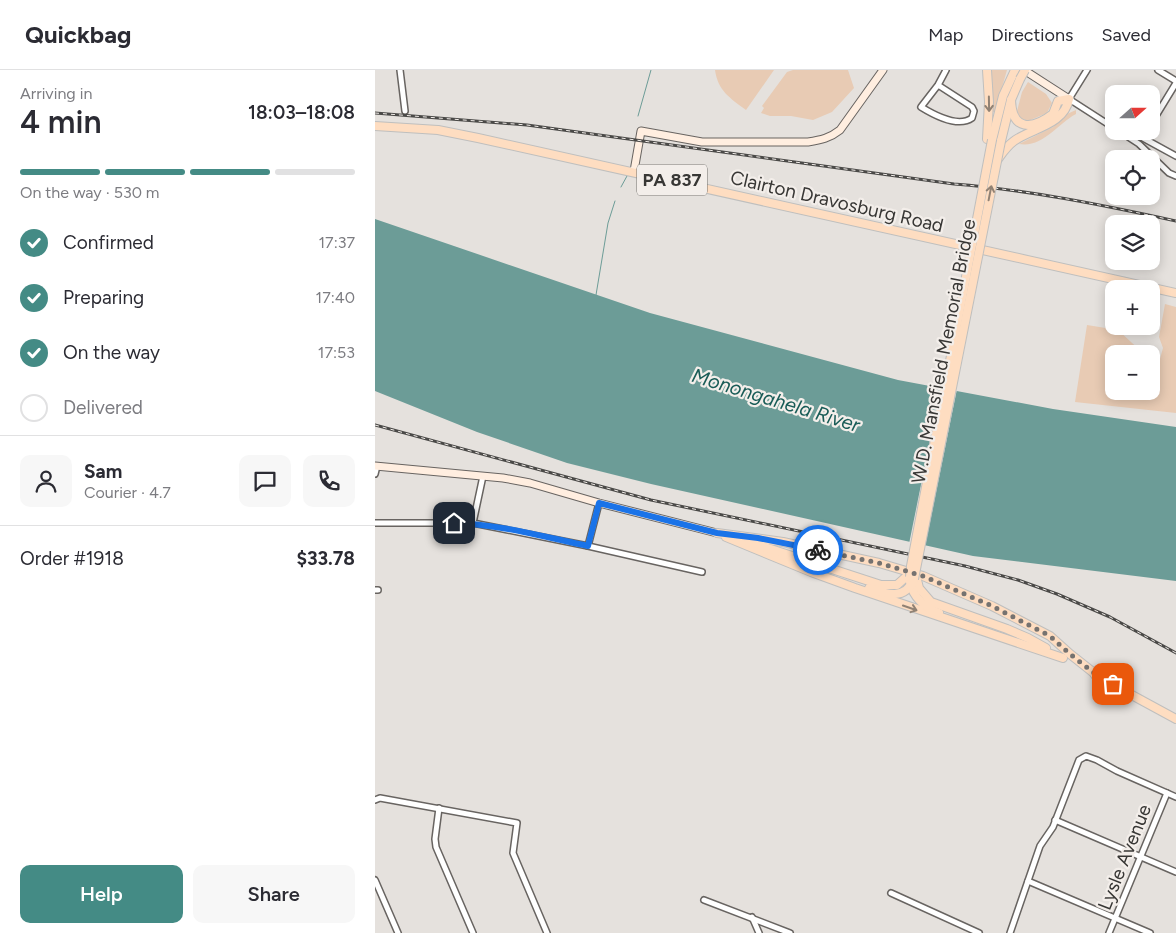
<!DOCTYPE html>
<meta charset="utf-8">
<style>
:root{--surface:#fff;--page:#f7f7f7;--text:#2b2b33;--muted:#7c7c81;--line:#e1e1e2;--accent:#448b85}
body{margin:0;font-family:Figtree,sans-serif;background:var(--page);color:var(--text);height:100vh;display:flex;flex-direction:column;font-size:19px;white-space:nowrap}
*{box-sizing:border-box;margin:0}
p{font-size:16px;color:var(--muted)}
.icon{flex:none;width:28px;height:28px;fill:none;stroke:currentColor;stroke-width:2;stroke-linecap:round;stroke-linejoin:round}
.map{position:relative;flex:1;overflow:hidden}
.drawer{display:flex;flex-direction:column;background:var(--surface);width:375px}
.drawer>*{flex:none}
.needle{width:32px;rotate:69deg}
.tools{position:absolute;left:730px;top:15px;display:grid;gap:10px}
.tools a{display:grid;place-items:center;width:55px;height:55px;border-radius:10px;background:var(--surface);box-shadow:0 2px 12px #0003;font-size:25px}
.pin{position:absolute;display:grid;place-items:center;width:42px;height:42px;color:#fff;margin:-21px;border-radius:10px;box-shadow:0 2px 8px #0006}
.courier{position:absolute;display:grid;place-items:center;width:50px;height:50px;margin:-25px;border:4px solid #1a73e8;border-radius:50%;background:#fff;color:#222;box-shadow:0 1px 6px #0007}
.summary em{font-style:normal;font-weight:600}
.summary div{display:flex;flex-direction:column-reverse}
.summary{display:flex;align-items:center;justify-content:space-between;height:85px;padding:0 20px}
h1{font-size:32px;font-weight:600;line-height:38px}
.bar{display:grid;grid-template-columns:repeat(4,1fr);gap:8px 5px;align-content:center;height:60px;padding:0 20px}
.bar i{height:6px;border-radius:4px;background:var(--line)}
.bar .current{background:var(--accent)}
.bar p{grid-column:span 4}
.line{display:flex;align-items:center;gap:12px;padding:0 20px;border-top:1px solid var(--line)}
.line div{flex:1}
.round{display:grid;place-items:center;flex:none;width:52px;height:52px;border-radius:10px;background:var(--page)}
ol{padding:0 20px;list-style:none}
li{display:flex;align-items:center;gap:15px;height:55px}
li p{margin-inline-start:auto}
li .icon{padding:5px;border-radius:50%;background:var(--accent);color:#fff;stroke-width:4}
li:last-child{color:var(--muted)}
li i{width:28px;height:28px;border:2px solid var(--line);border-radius:50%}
.button{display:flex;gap:10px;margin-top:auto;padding:10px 20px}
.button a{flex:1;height:58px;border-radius:10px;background:var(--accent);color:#fff;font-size:20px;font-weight:600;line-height:58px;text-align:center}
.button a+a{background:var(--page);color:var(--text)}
header{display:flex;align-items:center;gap:30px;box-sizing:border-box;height:70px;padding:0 25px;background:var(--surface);border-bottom:1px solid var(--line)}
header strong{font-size:24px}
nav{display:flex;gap:28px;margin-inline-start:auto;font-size:18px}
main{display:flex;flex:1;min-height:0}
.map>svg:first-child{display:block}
.green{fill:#e8cbb4}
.water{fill:#6c9c97}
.pier{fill:#e5e1dd}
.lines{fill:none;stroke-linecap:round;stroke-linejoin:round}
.stream{stroke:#6c9c97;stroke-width:1}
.street-casing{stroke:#686461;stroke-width:8}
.secondary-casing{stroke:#686461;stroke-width:9}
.primary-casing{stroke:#bfbfbe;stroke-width:10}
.street{stroke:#fff;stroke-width:5}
.secondary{stroke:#ffeee0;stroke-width:7}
.primary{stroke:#feddc1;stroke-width:8}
.rail-casing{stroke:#4a4947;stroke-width:3}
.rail{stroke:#f3eeea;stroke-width:1;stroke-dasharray:4;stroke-linecap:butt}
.primary-bridge-casing{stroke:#bfbfbe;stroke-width:10;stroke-linecap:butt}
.primary-bridge{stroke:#feddc1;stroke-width:8}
.oneway{stroke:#918274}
.done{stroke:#757270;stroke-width:5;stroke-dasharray:0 9}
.route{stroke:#1a73e8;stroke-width:6}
.labels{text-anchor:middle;stroke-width:4.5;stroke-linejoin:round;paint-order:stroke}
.shield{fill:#f3eeea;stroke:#706e6b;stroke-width:1}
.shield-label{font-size:18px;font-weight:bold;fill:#383735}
.street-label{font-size:19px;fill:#383735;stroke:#f3eeea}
.water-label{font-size:20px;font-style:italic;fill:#195c57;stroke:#f3eeea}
</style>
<header>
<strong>Quickbag</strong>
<nav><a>Map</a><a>Directions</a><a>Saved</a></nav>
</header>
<main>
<section class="drawer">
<div class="summary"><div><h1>4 min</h1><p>Arriving in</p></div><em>18:03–18:08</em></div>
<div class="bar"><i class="current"></i><i class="current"></i><i class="current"></i><i></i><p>On the way · 530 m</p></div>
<ol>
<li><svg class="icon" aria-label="check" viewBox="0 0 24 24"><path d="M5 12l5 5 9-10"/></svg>Confirmed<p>17:37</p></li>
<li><svg class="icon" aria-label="check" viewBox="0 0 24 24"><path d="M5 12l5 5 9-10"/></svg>Preparing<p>17:40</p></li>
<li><svg class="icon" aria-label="check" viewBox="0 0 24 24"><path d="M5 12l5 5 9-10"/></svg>On the way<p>17:53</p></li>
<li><i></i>Delivered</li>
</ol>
<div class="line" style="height:90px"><a class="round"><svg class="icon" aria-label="person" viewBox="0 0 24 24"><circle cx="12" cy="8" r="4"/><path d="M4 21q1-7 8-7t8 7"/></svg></a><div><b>Sam</b><p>Courier · 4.7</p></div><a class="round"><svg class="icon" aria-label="chat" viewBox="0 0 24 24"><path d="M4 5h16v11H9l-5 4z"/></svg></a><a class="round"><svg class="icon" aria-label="phone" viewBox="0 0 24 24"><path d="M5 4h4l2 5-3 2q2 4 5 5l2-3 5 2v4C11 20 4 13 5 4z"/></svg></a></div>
<div class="line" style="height:65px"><div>Order #1918</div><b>$33.78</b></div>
<div class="button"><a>Help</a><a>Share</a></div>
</section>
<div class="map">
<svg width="801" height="863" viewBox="0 0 801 863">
<rect width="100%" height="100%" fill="#e5e1dd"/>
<!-- green -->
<g class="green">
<path d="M340 0H399L371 40C355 28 343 21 340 0Z"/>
<path d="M418 0H473L479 18 457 42 438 50 416 46H395L386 43 389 38 387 36 412 2Z"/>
<path d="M615 0H632L620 42H618Z"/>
<path d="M653 12 671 24 677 33 672 43 653 51 645 48 642 41 647 22Z"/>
<path d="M701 40V44C682 54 668 78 644 74L678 57 692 44Z"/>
<path d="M790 234 801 237V343L700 332 712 255 743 260 769 284H739V321H776V294L781 303 788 278 784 267Z"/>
</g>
<!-- water -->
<path class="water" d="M0 149 275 243 523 310 678 339 801 357V511L598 486 276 414 192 393 102 362 0 321Z"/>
<!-- pier -->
<path class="pier" d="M566 316 582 319 550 477 534 474Z"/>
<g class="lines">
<!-- stream -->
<g class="stream">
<path d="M263 46 276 0"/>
<path d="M246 117 252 106"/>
<path d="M221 225 233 153 240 131"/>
</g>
<defs>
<g id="street">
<path d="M25 0 30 41"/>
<path d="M712 0 694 29 739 58"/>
<path d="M783 0 801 11"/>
<path d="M563 15 597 37 599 41 597 48C583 58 559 45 546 37L563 15 571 0"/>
<path d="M776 54 801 13"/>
<path d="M744 61 764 74 794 103 801 106"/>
<path d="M768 68 801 86"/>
<path d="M0 404 2 396"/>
<path d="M0 453H98L213 476 327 502"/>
<path d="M98 453 108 406"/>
<path d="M213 476 224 433"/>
<path d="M0 520H3"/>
<path d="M0 730 5 728 142 753 138 783 172 863"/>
<path d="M64 738 60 769 61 777 98 863"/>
<path d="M680 750 801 802"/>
<path d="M0 810 23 863"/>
<path d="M653 811 775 863"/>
<path d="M516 823 604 863"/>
<path d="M329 830 415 863"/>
<path d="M377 847 384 863"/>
<path d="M635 863 665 776 678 757 704 690 711 686 722 690 742 701 801 727"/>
<path d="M734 863 792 723"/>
</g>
<g id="secondary">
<path d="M649 0 694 29"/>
<path d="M259 101 266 61 327 72H433C446 70 455 68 465 60L508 0"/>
<path d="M0 396 128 408 155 413 224 433 342 463"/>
</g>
<g id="primary">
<path d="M612 0 614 32 612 69"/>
<path d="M0 56 63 60 103 68 801 223"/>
<path d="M617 70 628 26 640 0"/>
<path d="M626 71 636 30 645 9"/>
<path d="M623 89C628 82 632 76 639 71 657 58 689 55 694 29L683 31 678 44C657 60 637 61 636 30"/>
<path d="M342 463 408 472 504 493 548 506 617 536 675 566 695 584 724 607"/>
<path d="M351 467 436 502 480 518 688 588"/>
<path d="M374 472 506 515H522L532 506"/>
<path d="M542 510 544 518 556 532 632 559 653 568 671 578"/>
<path d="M535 512C538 527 550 538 564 543"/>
<path d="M494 518C511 524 530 531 539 509"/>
<path d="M720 605 801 649"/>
</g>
</defs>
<!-- street casing -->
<use href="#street" class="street-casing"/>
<!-- secondary casing -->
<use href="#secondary" class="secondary-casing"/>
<!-- primary casing -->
<use href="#primary" class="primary-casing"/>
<!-- street -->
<use href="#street" class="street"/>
<!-- secondary -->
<use href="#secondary" class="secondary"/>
<!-- primary -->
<use href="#primary" class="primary"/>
<defs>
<g id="rail">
<path d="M0 43 152 55 579 114C654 120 728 135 801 151"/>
<path d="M0 355 276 430 590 496 643 510 682 524 735 547 801 583"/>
</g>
</defs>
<!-- rail casing -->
<use href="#rail" class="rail-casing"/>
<!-- rail -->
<use href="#rail" class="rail"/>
<defs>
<g id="primary-bridge">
<path d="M645 9 650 0"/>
<path d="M535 507 536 496 617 70"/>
<path d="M539 509 626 71"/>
</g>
</defs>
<!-- primary-bridge casing -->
<use href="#primary-bridge" class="primary-bridge-casing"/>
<!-- primary-bridge -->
<use href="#primary-bridge" class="primary-bridge"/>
</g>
<!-- one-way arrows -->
<defs><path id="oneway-shaft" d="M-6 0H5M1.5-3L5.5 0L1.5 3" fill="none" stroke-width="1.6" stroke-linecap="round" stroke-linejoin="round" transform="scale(1.25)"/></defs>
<g class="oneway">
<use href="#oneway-shaft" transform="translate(614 34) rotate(89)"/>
<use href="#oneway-shaft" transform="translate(615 123) rotate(-79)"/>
<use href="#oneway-shaft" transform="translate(535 538) rotate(19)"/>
</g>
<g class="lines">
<!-- done -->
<path class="done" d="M443 480 504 493 548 506 617 536 675 566 695 584 724 607 738 614"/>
<!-- route -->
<path class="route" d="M79 453C123 454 170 467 213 476L224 433 342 463 383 468 443 480"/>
</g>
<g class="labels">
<!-- shield labels -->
<rect class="shield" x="262" y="94.5" width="70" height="31" rx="4"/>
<g class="shield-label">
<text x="297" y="116">PA 837</text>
</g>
<!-- street labels -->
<g class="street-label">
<text transform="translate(462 131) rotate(13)" y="7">Clairton Dravosburg Road</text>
<text transform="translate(568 281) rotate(-79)" y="7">W.D. Mansfield Memorial Bridge</text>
<text transform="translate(749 787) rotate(-68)" y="7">Lysle Avenue</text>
</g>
<!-- water labels -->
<g class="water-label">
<text transform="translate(401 330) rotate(17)" y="7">Monongahela River</text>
</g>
</g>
</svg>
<div class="tools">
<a><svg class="needle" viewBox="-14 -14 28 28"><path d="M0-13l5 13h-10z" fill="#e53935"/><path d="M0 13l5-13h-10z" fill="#7c7c81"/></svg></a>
<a><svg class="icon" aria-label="locate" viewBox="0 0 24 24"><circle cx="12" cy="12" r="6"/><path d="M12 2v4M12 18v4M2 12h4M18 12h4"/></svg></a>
<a><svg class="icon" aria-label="layers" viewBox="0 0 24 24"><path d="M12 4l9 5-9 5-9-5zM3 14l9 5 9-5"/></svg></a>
<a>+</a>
<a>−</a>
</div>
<div class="pin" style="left:738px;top:614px;background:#ea580c"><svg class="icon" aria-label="bag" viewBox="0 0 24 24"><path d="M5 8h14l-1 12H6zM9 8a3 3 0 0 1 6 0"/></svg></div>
<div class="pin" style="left:79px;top:453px;background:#1f2937"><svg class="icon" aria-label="home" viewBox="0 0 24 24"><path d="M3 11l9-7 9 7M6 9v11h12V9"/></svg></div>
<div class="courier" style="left:443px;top:480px"><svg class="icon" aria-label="bike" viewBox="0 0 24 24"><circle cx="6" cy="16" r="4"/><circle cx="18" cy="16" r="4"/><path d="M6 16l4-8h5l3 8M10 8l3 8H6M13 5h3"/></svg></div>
</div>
</main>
